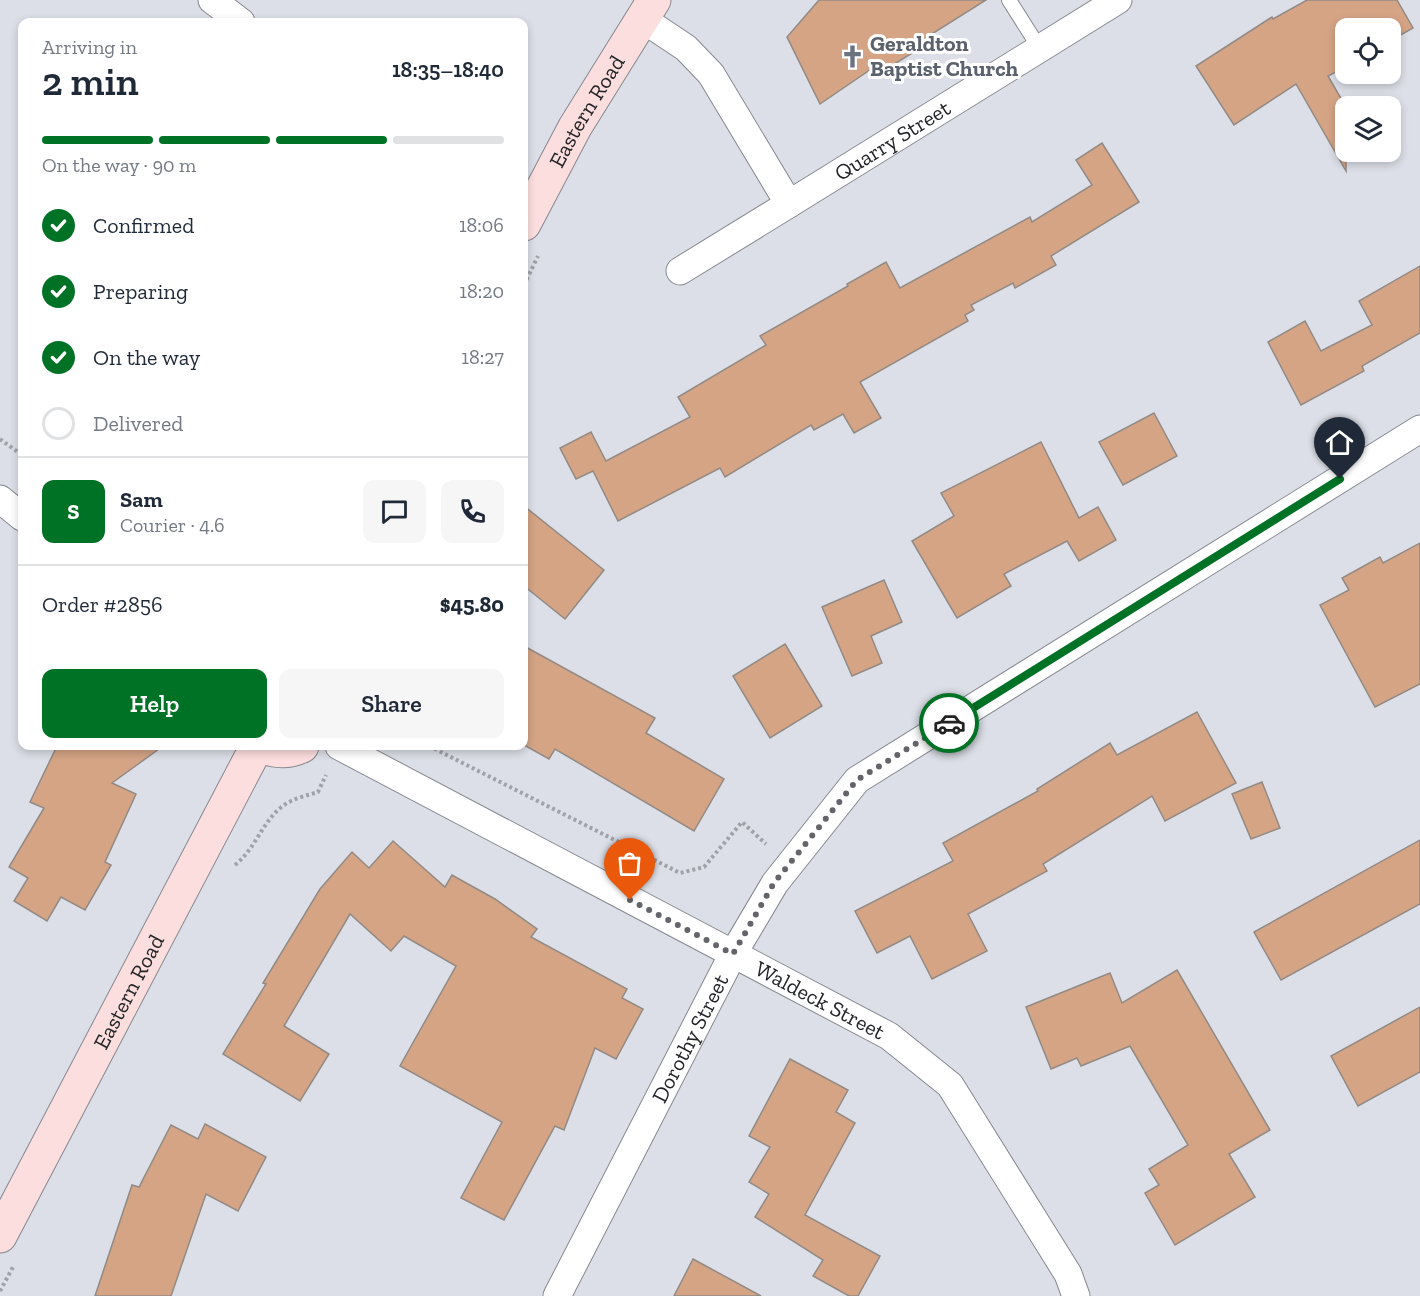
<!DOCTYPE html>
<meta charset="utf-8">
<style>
:root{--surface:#fff;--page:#f6f6f7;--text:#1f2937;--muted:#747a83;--line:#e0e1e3;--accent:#007225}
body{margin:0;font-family:"Zilla Slab",serif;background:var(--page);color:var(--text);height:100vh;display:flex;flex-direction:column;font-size:22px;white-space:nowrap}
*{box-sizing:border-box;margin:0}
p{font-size:20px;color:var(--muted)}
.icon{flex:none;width:33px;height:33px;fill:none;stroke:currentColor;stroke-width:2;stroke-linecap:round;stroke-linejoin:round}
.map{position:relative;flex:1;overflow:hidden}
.details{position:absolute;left:18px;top:18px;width:510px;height:732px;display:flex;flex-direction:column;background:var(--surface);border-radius:12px;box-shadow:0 3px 9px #0003}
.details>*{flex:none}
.controls{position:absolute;left:1335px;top:18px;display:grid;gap:12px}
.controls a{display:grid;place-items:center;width:66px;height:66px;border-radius:12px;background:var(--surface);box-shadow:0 3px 9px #0003;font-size:30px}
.pin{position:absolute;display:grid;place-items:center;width:51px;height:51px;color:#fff;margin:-62px -26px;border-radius:50% 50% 50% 0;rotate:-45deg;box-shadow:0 0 6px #0007}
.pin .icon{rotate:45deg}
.courier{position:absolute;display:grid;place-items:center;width:60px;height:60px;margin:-30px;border:4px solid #007225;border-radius:50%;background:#fff;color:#222;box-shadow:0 2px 8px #0007}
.headline em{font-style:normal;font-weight:600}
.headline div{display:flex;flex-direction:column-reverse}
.headline{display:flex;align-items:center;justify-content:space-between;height:102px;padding:0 24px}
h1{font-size:39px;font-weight:600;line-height:45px}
.bar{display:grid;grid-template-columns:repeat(4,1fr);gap:9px 6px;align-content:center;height:72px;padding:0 24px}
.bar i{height:8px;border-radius:4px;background:var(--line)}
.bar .on{background:var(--accent)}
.bar p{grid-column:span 4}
.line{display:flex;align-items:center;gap:15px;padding:0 24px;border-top:2px solid var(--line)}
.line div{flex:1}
.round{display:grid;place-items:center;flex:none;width:63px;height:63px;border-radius:12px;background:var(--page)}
ol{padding:0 24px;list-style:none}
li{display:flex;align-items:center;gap:18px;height:66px}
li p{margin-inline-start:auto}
li .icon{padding:6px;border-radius:50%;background:var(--accent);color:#fff;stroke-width:4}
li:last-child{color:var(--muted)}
li i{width:33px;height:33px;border:3px solid var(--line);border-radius:50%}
.action{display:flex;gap:12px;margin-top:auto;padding:12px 24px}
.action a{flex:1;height:69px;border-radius:12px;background:var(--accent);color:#fff;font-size:24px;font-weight:600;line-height:69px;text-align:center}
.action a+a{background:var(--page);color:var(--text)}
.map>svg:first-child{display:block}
.building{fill:#d4a485;stroke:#928a85;stroke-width:1.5}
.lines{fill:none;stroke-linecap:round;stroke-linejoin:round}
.lane-casing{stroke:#868990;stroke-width:16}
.street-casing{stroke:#868990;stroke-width:29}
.secondary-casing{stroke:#868990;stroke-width:35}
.path{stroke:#a0a2a9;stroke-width:4;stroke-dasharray:3 3;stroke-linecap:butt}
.lane{stroke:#fff;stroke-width:14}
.street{stroke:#fff;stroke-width:27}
.secondary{stroke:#fcdede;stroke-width:33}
.done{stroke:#64656a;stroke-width:6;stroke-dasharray:0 10.8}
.route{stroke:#007225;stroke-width:8}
.labels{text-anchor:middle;stroke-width:6;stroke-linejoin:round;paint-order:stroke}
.worship-label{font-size:22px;font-weight:bold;fill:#5b616d;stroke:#fff;text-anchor:start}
.street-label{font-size:22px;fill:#232427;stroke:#fff}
</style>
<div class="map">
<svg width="1420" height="1296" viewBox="0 0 1420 1296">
<rect width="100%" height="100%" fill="#dcdfe7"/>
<!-- building -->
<g class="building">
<path d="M819 0H986L911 47 914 52 888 68 883 61 820 104 787 37Z"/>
<path d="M1307 0H1397L1413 28 1390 41V28H1346V67L1328 76 1346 107V171L1296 84 1234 125 1196 66 1272 17 1273 19Z"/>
<path d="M1102 143 1139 202 1051 256 1056 265 1015 288 1013 283 971 305 974 310 965 315 968 321 860 382 881 418 854 433 843 414 814 430 811 425 725 477 720 468 618 521 593 471 576 479 560 448 591 432 606 461 690 417 678 397 766 345 760 336 848 286 847 284 886 262 900 288 1030 217 1032 222 1092 185 1076 160Z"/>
<path d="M1420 266V333L1362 366 1364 371 1301 405 1268 342 1305 321 1321 351 1372 325 1359 301Z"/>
<path d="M1154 413 1177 456 1123 485 1099 442Z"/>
<path d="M1041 442 1079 518 1098 507 1116 540 1079 561 1067 541 1004 574 1011 586 957 618 912 541 954 516 941 493Z"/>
<path d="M524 506 604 570 565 619 524 586Z"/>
<path d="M1420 543V684L1375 707 1320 605 1349 590 1342 578 1380 557 1383 563Z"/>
<path d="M884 580 902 622 871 636 882 663 852 676 822 607Z"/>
<path d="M785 644 822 706 770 738 733 676Z"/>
<path d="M524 646 655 718 646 733 724 779 694 831 555 749 549 759 524 745Z"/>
<path d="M1197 712 1236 783 1165 821 1152 796 1043 864 1047 871 968 914 987 951 932 979 910 936 877 953 855 911 953 861 943 843 1038 791 1037 789 1110 743 1117 755Z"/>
<path d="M57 746H163L112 783 136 794 105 862 111 865 85 910 61 897 47 921 14 901 28 878 9 867 44 808 30 802Z"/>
<path d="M1262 782 1280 828 1251 839 1232 794Z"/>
<path d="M1420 840V904L1281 980 1254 932Z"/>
<path d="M393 841 445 887 452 875 495 899 537 929 531 937 627 989 622 998 643 1009 616 1059 595 1048 564 1130 555 1126 504 1220 461 1198 502 1122 400 1066 456 966 404 936 391 951 350 914 284 1026 329 1054 300 1101 223 1054 266 984 263 983 320 889 352 852 369 868Z"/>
<path d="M1177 970 1270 1130 1229 1154 1255 1197 1175 1245 1145 1193 1159 1185 1149 1169 1188 1145 1130 1046 1081 1066 1077 1058 1051 1069 1026 1007 1110 973 1122 1003Z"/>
<path d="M1420 1007V1072L1358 1106 1331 1056Z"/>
<path d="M790 1059 848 1090 836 1112 855 1123 805 1215 880 1256 858 1296H849L813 1276 823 1260 755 1217 769 1194 749 1182 770 1147 749 1136Z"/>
<path d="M205 1124 266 1157 238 1211 206 1194 171 1296H95L132 1185 139 1187 171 1125 198 1139Z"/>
<path d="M693 1259 761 1296H674Z"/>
</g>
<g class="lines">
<defs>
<path id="lane" d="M1009 0 1040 49"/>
<g id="street">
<path d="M212 0 241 22"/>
<path id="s1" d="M641 18 686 48 711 74 789 204 1118 0"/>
<path d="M680 271 789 204"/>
<path d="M0 499 22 517"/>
<path id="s2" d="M339 746 889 1036 950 1085 1068 1274 1076 1296"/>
<path id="s3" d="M557 1296 733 954 775 883 857 780 1420 429"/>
</g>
<g id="secondary">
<path id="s4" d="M524 224 575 127 654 0"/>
<path d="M261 746C275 752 288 753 302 746"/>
<path id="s5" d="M0 1236 257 746"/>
</g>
</defs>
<!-- lane casing -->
<use href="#lane" class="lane-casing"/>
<!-- street casing -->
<use href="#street" class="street-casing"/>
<!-- secondary casing -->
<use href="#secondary" class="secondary-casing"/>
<!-- path -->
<g class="path">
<path d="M524 285 538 256"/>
<path d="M0 439 22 455"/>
<path d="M429 746 680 873 704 867 742 822 766 844"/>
<path d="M235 865C258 847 264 814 291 801 299 797 309 795 318 792L326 775"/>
<path d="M0 1291 13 1267"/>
</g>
<!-- lane -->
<use href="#lane" class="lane"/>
<!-- street -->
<use href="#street" class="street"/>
<!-- secondary -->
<use href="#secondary" class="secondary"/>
</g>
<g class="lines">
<!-- done -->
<path class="done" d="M630 900 733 954 774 883 857 780 949 723"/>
<!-- route -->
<path class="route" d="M949 723 1340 479"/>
</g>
<!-- icons -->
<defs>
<symbol id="church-bare" viewBox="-9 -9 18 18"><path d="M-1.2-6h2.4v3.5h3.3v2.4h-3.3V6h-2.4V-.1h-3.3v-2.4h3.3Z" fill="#6b7280" stroke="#fff" stroke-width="2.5" paint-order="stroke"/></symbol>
</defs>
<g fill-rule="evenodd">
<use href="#church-bare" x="836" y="40" width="33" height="33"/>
</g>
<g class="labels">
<!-- worship labels -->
<g class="worship-label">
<text x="870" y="51">Geraldton<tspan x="870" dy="25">Baptist Church</tspan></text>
</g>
<!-- street labels -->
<g class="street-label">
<text dy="8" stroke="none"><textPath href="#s4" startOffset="129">Eastern Road</textPath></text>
<text dy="8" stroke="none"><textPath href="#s1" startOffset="363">Quarry Street</textPath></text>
<text dy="8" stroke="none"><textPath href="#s5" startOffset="276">Eastern Road</textPath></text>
<text dy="8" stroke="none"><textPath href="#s2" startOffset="544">Waldeck Street</textPath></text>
<text dy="8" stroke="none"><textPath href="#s3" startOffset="290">Dorothy Street</textPath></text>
</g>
</g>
</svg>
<div class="controls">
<a><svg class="icon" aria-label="locate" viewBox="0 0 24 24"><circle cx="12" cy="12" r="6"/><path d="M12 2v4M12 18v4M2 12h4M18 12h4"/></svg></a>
<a><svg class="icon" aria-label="layers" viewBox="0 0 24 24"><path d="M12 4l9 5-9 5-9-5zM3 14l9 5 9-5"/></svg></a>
</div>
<div class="pin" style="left:630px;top:900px;background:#ea580c"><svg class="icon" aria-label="bag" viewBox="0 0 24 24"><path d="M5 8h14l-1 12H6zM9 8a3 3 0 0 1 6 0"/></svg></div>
<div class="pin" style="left:1340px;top:479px;background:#1f2937"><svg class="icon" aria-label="home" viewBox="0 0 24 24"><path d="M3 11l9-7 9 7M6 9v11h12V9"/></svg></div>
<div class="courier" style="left:949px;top:723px"><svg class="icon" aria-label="car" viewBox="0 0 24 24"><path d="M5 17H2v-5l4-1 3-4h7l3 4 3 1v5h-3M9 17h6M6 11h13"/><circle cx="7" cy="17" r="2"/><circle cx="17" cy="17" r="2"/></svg></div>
<section class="details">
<div class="headline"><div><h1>2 min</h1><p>Arriving in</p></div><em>18:35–18:40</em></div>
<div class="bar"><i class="on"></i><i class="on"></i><i class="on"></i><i></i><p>On the way · 90 m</p></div>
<ol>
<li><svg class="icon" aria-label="check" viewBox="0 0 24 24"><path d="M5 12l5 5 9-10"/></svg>Confirmed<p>18:06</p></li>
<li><svg class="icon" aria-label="check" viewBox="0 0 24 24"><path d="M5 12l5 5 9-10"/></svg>Preparing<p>18:20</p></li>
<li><svg class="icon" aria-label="check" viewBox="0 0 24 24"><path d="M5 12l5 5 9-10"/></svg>On the way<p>18:27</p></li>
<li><i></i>Delivered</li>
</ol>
<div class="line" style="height:108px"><b class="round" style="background:var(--accent);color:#fff">S</b><div><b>Sam</b><p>Courier · 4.6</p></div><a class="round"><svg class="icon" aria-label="chat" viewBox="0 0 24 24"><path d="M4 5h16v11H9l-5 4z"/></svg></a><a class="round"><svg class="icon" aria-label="phone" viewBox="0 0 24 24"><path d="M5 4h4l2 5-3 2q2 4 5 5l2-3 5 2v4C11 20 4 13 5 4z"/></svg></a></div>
<div class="line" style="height:78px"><div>Order #2856</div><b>$45.80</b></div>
<div class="action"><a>Help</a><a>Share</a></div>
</section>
</div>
